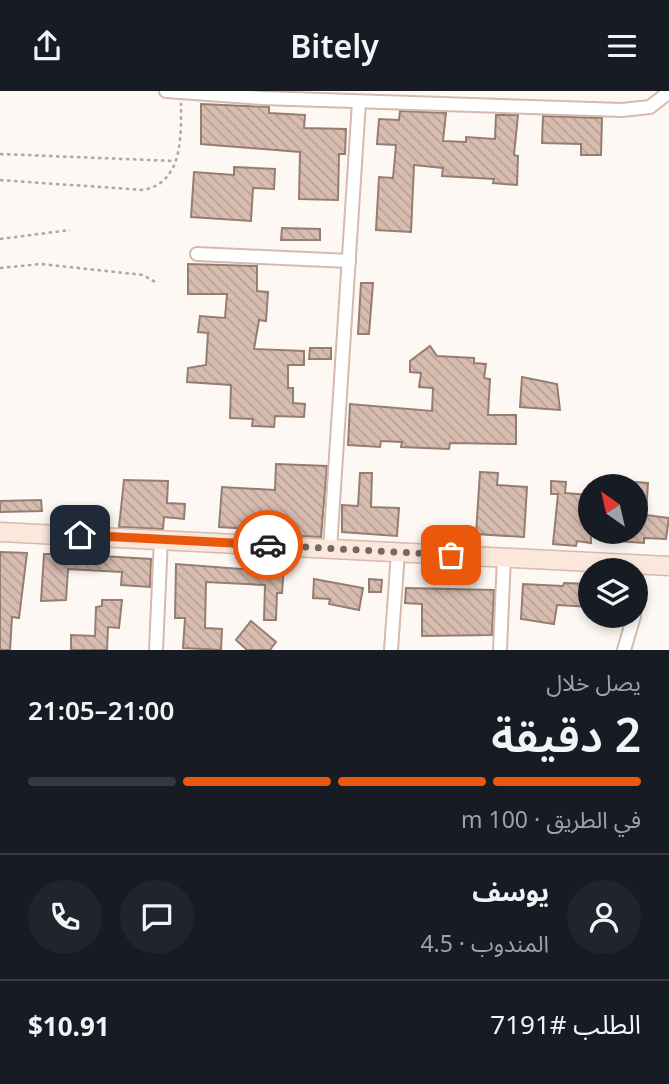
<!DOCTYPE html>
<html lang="ar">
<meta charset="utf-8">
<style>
:root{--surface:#171b24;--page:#20242c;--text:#f1f3f6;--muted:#9ea1a6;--line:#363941;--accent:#ea580c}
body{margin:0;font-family:"Noto Sans","Noto Sans Arabic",sans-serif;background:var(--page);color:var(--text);direction:rtl;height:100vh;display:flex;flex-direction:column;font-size:26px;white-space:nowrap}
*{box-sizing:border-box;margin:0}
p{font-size:23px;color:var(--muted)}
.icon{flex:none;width:38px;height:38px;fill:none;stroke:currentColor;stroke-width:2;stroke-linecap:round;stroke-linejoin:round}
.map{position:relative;height:559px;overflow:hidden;direction:ltr}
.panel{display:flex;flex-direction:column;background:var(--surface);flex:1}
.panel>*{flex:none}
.needle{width:46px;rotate:326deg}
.buttons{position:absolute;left:578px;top:383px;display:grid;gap:14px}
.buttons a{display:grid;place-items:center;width:70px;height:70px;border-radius:50%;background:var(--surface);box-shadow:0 4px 10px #0003;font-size:35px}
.pin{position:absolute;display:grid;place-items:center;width:60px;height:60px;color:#fff;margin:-30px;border-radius:14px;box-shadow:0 4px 10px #0006}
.courier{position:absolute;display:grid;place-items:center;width:70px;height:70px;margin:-35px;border:5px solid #ea580c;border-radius:50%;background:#fff;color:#222;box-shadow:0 2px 9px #0007}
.summary em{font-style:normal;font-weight:600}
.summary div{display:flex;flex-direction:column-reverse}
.summary{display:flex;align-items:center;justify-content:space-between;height:119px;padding:0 28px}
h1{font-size:46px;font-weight:600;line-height:52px}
.bar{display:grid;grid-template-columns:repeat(4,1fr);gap:10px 7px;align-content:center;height:84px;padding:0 28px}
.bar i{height:9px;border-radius:5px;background:var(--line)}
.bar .selected{background:var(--accent)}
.bar p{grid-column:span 4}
.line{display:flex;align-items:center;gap:18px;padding:0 28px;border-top:2px solid var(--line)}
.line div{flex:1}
.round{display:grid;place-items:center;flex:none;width:74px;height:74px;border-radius:37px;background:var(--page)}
header{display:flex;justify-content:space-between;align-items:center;height:91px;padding:0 28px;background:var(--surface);font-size:32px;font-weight:600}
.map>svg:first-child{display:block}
.building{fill:url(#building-back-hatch);stroke:#957d70;stroke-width:2}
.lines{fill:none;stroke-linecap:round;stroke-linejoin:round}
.minor-casing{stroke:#d5baad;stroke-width:16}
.secondary-casing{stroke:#d5baad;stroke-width:21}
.path{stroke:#aea7a3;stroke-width:2.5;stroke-dasharray:3.5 3.5;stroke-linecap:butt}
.minor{stroke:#fff;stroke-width:12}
.secondary{stroke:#fbe7dc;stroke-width:18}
.done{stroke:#716965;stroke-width:7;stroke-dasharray:0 12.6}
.route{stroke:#ea580c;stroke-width:9}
</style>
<header><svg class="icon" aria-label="menu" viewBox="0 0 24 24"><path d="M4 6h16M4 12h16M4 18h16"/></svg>Bitely<svg class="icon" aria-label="share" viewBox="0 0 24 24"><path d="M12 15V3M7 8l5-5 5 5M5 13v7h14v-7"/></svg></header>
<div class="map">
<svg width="669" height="559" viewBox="0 0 669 559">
<defs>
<pattern id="building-back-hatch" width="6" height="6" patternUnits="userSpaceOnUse" patternTransform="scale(1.75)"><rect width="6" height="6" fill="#d7bcaf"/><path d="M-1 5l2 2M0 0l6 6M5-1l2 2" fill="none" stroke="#b8a196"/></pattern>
</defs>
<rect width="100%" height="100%" fill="#fef8f5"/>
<!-- building -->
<g class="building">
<path d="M201 13 269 16V22L305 24 304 37 346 38 345 63H339L338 109 299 108 300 61 201 53Z"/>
<path d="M400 20 446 22 443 50 466 51V46L495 48 496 24H518L514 64 518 65 517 94 493 92 494 88 442 85 443 77 414 74 411 141 376 139 379 86 393 87 396 54 377 53 379 28 399 29Z"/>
<path d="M543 25 602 27 601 64H581V53L542 52Z"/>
<path d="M234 76 275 78 274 98 253 97 251 130 191 126 194 81 234 84Z"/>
<path d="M282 137 320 138V149H281Z"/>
<path d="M188 173 257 175V200L268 201 266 230 259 229 254 258 304 260V274H288V297H293V312L305 313 304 326 275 325 274 336 252 335 253 328 230 327 231 294 187 291 188 277 206 274 208 242 198 241 200 225 225 227 227 203H188Z"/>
<path d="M361 192H373L369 243H358Z"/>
<path d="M430 255 437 265 474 267V272L486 273 484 287 490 288 488 324H516V353L450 352 449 358 401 356 402 351 381 350 380 356 348 354 350 313 432 320 433 297 419 296 421 282 410 281V270Z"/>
<path d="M310 257H331V268H309Z"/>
<path d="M522 286 557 293 560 319 520 316Z"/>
<path d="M276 373 327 375 321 446 283 444V440L219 436 222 396 275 399Z"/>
<path d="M480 381 498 382 497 394 527 396 524 446 476 443Z"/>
<path d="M360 382H372L371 416 399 417 397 445 342 441V414L358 415Z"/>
<path d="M124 389 168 390 167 412 185 413 184 428 164 426 163 438 119 436Z"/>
<path d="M551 390 566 391 565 402 590 404 591 452 577 450 576 455 553 453 558 403H551Z"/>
<path d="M635 391 648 392 646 424 669 427 666 448 644 447V452L604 449 605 441H635Z"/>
<path d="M41 409 42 420 0 421V410Z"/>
<path d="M66 457 86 458 85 464 151 468 150 496 121 494 122 481 68 478 66 509 41 510 44 463H65Z"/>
<path d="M0 461 27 462 19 527 12 526 10 559H0Z"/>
<path d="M255 472 284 473 282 502H277L276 529H264L265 494 206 491 205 537 222 538 221 559 183 557 185 527H175L176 473 255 479Z"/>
<path d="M314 488 363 497 359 519 329 513 330 508 313 507Z"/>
<path d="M369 488 382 489 381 501H369Z"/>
<path d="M564 492 590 493V516L557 514 554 533 521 528 523 493 563 495Z"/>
<path d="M406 497 494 499 492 544 422 545V513L405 512Z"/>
<path d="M102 509H122L119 537 108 536 107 559H71V544L95 545 96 516 102 515Z"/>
<path d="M251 530 276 551 270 559H247L236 549Z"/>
</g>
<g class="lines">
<defs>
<g id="minor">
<path d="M166 0 262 7 622 19 650 16 669 1"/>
<path d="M197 163 349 170"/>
<path d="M330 458 359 11"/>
<path d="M635 503 637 474"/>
<path d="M156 559 161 447"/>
<path d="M391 559 398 461"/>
<path d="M500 559 504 466"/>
<path d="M624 559 634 525"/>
</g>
<path id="secondary" d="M0 441 669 475"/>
</defs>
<!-- minor casing -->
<use href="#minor" class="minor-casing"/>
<!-- secondary casing -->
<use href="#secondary" class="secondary-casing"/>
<!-- path -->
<g class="path">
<path d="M0 63 175 70"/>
<path d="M0 89 143 99C184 92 181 42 181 12"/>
<path d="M0 148 70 139"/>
<path d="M0 177 41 173 143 184 157 192"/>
</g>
<!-- minor -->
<use href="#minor" class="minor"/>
<!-- secondary -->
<use href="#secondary" class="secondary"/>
</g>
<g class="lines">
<!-- done -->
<path class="done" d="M268 454 451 464"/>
<!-- route -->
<path class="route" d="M80 444 268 454"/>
</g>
</svg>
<div class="buttons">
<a><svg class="needle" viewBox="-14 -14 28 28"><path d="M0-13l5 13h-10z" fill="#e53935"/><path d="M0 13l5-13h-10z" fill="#9ea1a6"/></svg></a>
<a><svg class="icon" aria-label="layers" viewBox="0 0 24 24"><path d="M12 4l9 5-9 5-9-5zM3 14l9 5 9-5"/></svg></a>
</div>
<div class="pin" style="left:451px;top:464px;background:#ea580c"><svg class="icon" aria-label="bag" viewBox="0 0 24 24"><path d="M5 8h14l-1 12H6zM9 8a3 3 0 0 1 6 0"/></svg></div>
<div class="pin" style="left:80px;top:444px;background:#1f2937"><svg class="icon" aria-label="home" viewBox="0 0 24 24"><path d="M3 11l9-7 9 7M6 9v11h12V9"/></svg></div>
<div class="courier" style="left:268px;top:454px"><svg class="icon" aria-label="car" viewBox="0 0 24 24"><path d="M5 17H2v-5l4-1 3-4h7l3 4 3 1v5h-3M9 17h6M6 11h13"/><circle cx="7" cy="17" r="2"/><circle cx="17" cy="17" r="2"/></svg></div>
</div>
<section class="panel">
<div class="summary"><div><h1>2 دقيقة</h1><p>يصل خلال</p></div><em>21:00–21:05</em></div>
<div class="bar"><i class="selected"></i><i class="selected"></i><i class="selected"></i><i></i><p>في الطريق · 100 m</p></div>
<div class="line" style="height:126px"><a class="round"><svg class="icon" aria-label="person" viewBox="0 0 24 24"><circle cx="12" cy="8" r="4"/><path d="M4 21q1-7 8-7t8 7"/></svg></a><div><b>يوسف</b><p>المندوب · 4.5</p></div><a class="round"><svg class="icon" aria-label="chat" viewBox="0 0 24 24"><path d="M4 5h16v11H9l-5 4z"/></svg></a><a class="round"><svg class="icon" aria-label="phone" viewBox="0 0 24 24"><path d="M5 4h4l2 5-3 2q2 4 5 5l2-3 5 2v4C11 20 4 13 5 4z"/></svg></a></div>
<div class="line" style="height:91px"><div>الطلب #7191</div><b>$10.91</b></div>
</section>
